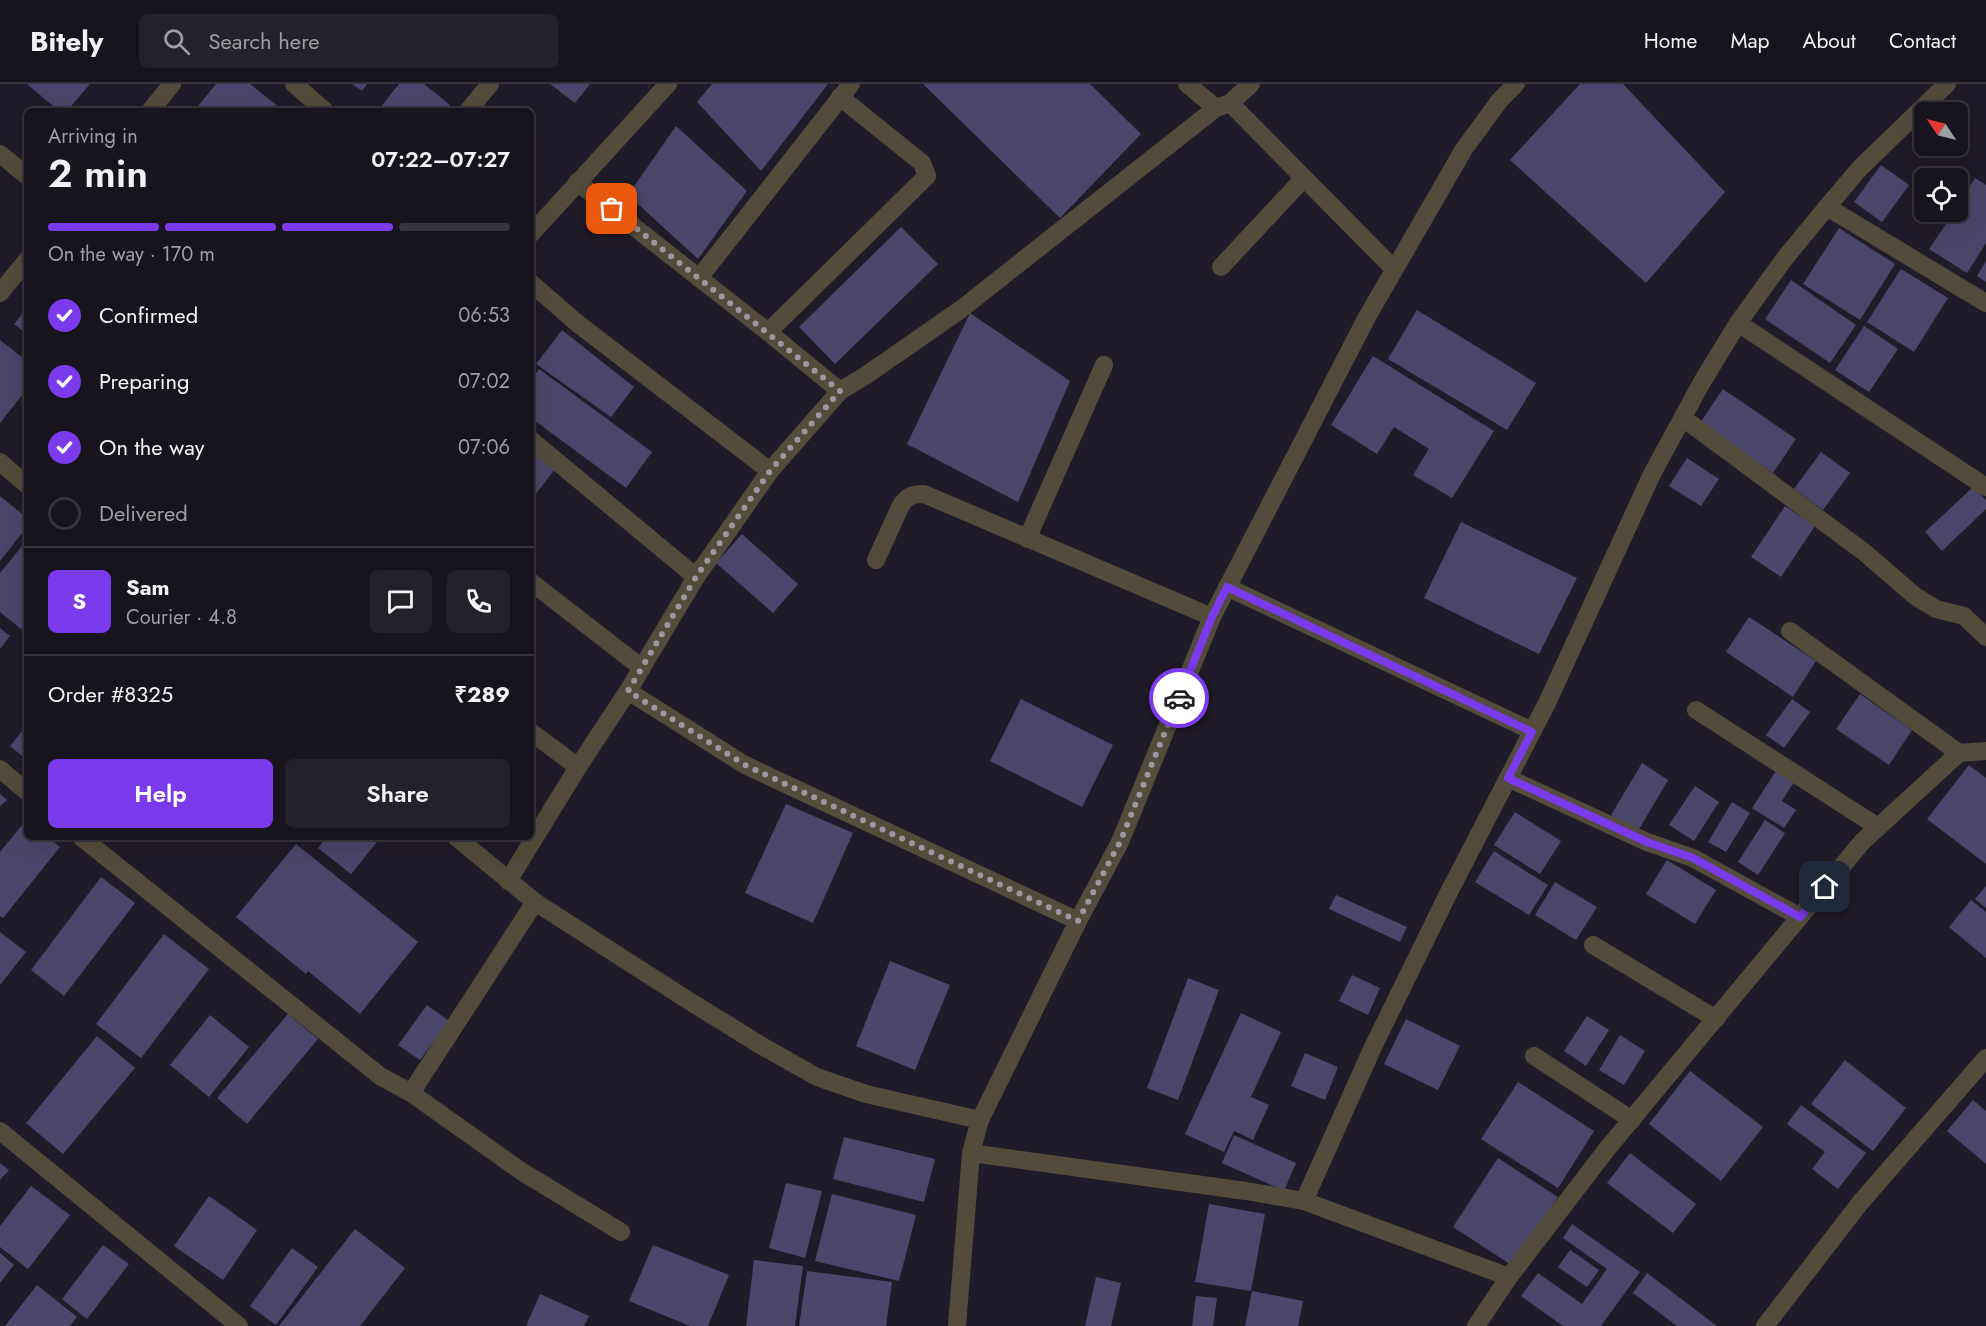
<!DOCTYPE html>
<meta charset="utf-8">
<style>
:root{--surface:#18141e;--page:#25212b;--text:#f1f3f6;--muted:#9f9ea4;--line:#36333c;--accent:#7c3aed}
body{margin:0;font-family:Jost,sans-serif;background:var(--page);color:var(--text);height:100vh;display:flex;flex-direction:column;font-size:22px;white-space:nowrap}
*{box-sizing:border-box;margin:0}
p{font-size:20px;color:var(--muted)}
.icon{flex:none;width:33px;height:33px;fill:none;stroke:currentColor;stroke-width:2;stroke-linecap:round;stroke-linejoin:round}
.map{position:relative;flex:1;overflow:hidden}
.sheet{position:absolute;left:24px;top:24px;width:510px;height:732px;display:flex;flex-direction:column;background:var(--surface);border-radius:9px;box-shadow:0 6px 24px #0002,0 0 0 2px var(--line)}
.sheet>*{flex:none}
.needle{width:39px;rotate:305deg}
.buttons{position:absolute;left:1914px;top:18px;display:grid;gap:12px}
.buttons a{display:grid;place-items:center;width:54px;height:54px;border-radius:9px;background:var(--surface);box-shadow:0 6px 24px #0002,0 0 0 2px var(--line);font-size:30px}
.pin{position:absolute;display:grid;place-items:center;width:51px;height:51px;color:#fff;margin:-26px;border-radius:12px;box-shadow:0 3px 9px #0006}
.courier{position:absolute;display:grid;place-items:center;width:60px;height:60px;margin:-30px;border:4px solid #7c3aed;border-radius:50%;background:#fff;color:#222;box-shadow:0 2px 8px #0007}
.head em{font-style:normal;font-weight:600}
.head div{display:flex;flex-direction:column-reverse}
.head{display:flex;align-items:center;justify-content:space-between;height:102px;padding:0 24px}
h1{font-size:39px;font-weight:600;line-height:45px}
.bar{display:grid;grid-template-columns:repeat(4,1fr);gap:9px 6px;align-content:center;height:72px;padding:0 24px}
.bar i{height:8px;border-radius:4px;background:var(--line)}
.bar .on{background:var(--accent)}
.bar p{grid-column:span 4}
.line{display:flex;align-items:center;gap:15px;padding:0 24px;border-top:2px solid var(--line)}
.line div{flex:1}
.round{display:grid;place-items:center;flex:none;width:63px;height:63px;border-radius:9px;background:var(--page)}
ol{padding:0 24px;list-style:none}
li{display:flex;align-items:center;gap:18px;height:66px}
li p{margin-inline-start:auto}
li .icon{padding:6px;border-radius:50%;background:var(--accent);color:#fff;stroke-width:4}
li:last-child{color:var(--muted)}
li i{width:33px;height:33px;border:3px solid var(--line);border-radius:50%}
.cta{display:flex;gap:12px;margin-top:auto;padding:12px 24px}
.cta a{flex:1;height:69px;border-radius:9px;background:var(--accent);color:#fff;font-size:24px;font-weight:600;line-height:69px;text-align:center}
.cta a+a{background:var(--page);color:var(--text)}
header{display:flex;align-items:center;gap:36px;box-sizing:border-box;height:84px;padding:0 30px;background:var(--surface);border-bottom:2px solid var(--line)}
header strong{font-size:28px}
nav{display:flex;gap:33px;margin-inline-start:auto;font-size:21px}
.search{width:420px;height:54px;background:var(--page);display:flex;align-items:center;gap:15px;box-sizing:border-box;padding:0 21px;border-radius:9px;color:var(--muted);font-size:22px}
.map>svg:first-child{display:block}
.building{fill:#4b466b}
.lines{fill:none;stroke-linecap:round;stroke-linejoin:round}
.minor{stroke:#534c3c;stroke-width:18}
.done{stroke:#9c98a2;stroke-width:6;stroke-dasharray:0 10.8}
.route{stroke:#7c3aed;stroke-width:8}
</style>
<header>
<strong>Bitely</strong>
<div class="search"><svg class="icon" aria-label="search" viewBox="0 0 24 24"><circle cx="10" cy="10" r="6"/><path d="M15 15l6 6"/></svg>Search here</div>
<nav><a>Home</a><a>Map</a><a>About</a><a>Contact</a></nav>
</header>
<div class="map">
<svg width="1986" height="1242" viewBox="0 0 1986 1242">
<rect width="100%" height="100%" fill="#201b28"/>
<!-- building -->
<g class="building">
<path d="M27 0H90L67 27H59Z"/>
<path d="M216 0H250L284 27H194Z"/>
<path d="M352 0H367L362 7Z"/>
<path d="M399 0H424L450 21 445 27H381L379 25Z"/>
<path d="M550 0H590L575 19Z"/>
<path d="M712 0H828L761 87 697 18Z"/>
<path d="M923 0H1090L1141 50 1060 134Z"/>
<path d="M1580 0H1623L1725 108 1646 199 1510 76Z"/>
<path d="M676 42 747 107 698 175 628 111Z"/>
<path d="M1881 81 1909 101 1882 138 1854 118Z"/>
<path d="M1975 94 1986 101V159L1967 189 1929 165 1954 128H1958V121Z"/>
<path d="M901 143 938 180 835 280 799 243Z"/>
<path d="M1839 144 1895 180 1860 236 1803 200Z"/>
<path d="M1986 177V198L1977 192Z"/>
<path d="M1901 185 1948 214 1914 268 1867 238Z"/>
<path d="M1791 196 1856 241 1830 279 1765 235Z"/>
<path d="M27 224V250L14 240Z"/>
<path d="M1417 226 1536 299 1507 346 1388 275Z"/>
<path d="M970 229 1070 297 1018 418 907 360Z"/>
<path d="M1864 242 1898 265 1869 308 1835 286Z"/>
<path d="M562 246 634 303 611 333 536 280Z"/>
<path d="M0 256 27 277V305L0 339Z"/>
<path d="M1373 272 1494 347 1452 414 1413 391 1429 365 1394 343 1377 370 1331 341Z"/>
<path d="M539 285 652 368 626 404 531 334V296Z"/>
<path d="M1723 305 1796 355 1773 389 1700 339Z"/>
<path d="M531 365 556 384 531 416Z"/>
<path d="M1821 368 1850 389 1823 426 1794 405Z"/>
<path d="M1687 374 1719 395 1701 422 1669 402Z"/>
<path d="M1973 403 1986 416V425L1942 467 1925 448Z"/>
<path d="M0 412 27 434V443L0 477Z"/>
<path d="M1785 422 1815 442 1781 493 1751 473Z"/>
<path d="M1461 438 1577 494 1539 570 1424 514Z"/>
<path d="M742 450 798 500 773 529 716 479Z"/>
<path d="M27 456V538L21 545 0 528V489Z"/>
<path d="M1749 533 1816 577 1793 613 1726 568Z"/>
<path d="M0 544 10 552 0 565Z"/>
<path d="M1860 610 1912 646 1889 681 1836 645Z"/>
<path d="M1021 615 1113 661 1082 723 990 677Z"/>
<path d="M1792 615 1810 628 1784 664 1766 651Z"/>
<path d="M27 641V676L10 662Z"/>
<path d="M1642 679 1668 696 1638 747 1611 731Z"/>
<path d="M1969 681 1986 694V780L1927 735Z"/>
<path d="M1776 687 1794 698 1782 717 1796 726 1784 744 1752 724Z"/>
<path d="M1695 702 1719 718 1694 757 1669 741Z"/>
<path d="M0 710 7 716 0 722Z"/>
<path d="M1732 718 1750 729 1726 768 1708 758Z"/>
<path d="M786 720 853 749 813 839 745 809Z"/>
<path d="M1515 728 1561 757 1540 790 1494 761Z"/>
<path d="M27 735V753H48L60 763 3 834 0 832V768Z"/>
<path d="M1765 736 1785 749 1758 791 1738 778Z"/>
<path d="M327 753H381L351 790 318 764Z"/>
<path d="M296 760 418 858 360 930 308 887 306 890 236 833Z"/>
<path d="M1494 767 1548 801 1529 831 1475 798Z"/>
<path d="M1667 776 1716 806 1695 840 1646 810Z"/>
<path d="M101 793 135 819 64 912 31 886Z"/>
<path d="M1555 798 1597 823 1576 856 1535 831Z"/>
<path d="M1986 802V824L1975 815Z"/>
<path d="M1336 811 1407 843 1400 858 1329 825Z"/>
<path d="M1971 816 1986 828V874L1949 843Z"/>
<path d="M0 848 26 868 0 901Z"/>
<path d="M164 850 209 885 141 974 96 940Z"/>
<path d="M890 877 950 901 915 986 856 962Z"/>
<path d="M1352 891 1380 904 1368 931 1339 917Z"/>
<path d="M1188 894 1219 906 1178 1016 1147 1004Z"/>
<path d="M427 921 449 937 420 976 398 961Z"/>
<path d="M1241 929 1281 948 1251 1013 1269 1021 1253 1056 1234 1047 1224 1068 1185 1050Z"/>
<path d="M288 930 318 955 247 1040 217 1014Z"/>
<path d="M210 931 249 963 209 1013 170 981Z"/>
<path d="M1587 932 1609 946 1586 982 1564 967Z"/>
<path d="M1406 935 1460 962 1438 1006 1384 980Z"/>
<path d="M1620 951 1645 967 1624 1001 1599 986Z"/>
<path d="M97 952 135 984 63 1070 26 1039Z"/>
<path d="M1305 969 1338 983 1325 1016 1291 1002Z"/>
<path d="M1845 976 1906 1024 1873 1067 1811 1020Z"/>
<path d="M1690 987 1763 1043 1721 1097 1649 1040Z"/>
<path d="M1518 998 1594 1047 1558 1104 1481 1055Z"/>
<path d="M1973 1016 1986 1027V1080L1947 1047Z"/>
<path d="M1801 1021 1866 1069 1838 1105 1812 1085 1825 1068 1787 1040Z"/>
<path d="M1234 1051 1296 1079 1284 1107 1222 1079Z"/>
<path d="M844 1053 935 1075 924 1118 833 1095Z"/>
<path d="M1630 1069 1696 1120 1673 1149 1607 1099Z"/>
<path d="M1498 1074 1558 1113 1513 1182 1453 1143Z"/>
<path d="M0 1079 9 1086 0 1096Z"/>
<path d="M786 1099 822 1107 805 1174 769 1164Z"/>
<path d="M31 1102 70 1131 28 1185 0 1163V1142Z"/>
<path d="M832 1110 916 1131 899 1197 815 1177Z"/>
<path d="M209 1112 257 1146 223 1196 174 1162Z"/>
<path d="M1209 1120 1265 1130 1251 1207 1195 1198Z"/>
<path d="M1572 1140 1640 1188 1601 1242H1563L1521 1212 1538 1189 1582 1220 1607 1185 1563 1154Z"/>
<path d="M355 1145 405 1184 360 1242H279Z"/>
<path d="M103 1161 129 1180 87 1235 62 1215Z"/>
<path d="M653 1161 729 1191 708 1242H690L629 1217Z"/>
<path d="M292 1164 318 1183 276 1241 250 1222Z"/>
<path d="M1570 1166 1599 1186 1587 1203 1558 1183Z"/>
<path d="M0 1169 14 1181 0 1199Z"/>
<path d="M754 1176 803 1182 795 1242H746Z"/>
<path d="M807 1187 892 1198 886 1242H799Z"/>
<path d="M1647 1189 1717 1242H1677L1633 1209Z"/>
<path d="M1096 1193 1121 1199 1111 1242H1085Z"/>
<path d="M37 1201 77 1233 70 1242H5Z"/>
<path d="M1252 1207 1303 1217 1298 1242H1245Z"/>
<path d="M540 1210 589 1232 584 1242H526Z"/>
<path d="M1196 1212 1217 1214 1213 1242H1192Z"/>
</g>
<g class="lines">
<!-- minor -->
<g class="minor">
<path d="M294 0 325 27"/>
<path d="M1187 0 1216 24"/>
<path d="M1251 0 1230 19 1394 185"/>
<path d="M150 27 172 0"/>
<path d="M468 27 490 0"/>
<path d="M0 70 27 92"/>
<path d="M577 98 768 248 840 307"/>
<path d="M1827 123 1986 219"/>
<path d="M531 150 668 0"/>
<path d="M1221 183 1304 94"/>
<path d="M699 194 851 0"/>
<path d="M531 199 577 239 770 387"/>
<path d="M0 209 27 176"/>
<path d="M1738 239 1986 403"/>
<path d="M768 248 927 92 922 79 840 13"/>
<path d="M1683 334 1864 468 1915 512 1936 525 1964 532 1986 553"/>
<path d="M531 356 696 493"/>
<path d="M0 378 27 401"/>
<path d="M1027 455 1104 281"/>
<path d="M876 476 901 421C908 412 912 410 924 410L1212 533"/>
<path d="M531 498 642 584"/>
<path d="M1227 503 1532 647"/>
<path d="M1790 547 1959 669"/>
<path d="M628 607 745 681 1078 837"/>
<path d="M1696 626 1878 743"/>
<path d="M531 648 578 683"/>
<path d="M0 685 27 708"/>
<path d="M1508 694 1647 758 1693 774 1800 833"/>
<path d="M81 753 380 992 411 1009 521 1087 621 1148"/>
<path d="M456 753 535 818 686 915 762 962 817 993 866 1010 980 1036"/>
<path d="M508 797 578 683 628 607 696 493 770 387 840 307 865 292 960 226 1216 24 1230 19"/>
<path d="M1593 861 1716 935"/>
<path d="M1534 972 1632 1036"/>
<path d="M411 1009 535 818"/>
<path d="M0 1047 239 1242"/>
<path d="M971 1069 1246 1107 1304 1117 1509 1193"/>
<path d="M1304 1117 1373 963 1448 810 1547 619 1652 390 1702 298 1738 239 1785 174 1827 123 1860 84 1947 0"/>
<path d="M957 1242 971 1069 980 1036 1078 837 1120 758 1212 533 1367 233 1464 65 1500 16 1516 0"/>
<path d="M1476 1242 1509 1193 1607 1065 1862 758 1959 669 1986 667"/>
<path d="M1765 1242 1860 1119 1986 974"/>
</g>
</g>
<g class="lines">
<!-- done -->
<path class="done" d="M612 125 840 307 770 387 696 493 628 607 745 681 1078 837 1120 758 1179 614"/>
<!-- route -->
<path class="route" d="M1179 614 1212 533 1227 503 1532 648 1508 694 1647 758 1693 774 1800 833 1825 803"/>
</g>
</svg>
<div class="buttons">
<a><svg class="needle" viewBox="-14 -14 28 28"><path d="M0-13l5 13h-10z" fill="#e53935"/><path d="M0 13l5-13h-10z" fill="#9f9ea4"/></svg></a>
<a><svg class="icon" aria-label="locate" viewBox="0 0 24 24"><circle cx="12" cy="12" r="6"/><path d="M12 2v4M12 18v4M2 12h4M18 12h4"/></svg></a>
</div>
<div class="pin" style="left:612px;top:125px;background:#ea580c"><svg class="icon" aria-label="bag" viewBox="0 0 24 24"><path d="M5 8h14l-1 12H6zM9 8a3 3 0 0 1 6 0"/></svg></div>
<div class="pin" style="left:1825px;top:803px;background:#1f2937"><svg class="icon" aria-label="home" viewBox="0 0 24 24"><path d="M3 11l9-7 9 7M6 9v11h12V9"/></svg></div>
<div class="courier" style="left:1179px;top:614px"><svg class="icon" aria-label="car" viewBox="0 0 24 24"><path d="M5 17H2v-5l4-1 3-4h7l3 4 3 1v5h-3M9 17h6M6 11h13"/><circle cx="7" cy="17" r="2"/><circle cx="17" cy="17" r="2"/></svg></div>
<section class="sheet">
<div class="head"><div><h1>2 min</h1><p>Arriving in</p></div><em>07:22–07:27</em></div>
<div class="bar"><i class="on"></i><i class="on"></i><i class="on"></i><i></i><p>On the way · 170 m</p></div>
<ol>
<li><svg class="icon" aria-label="check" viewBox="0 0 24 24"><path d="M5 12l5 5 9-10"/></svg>Confirmed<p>06:53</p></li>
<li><svg class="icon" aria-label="check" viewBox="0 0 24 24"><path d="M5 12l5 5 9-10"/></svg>Preparing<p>07:02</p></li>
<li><svg class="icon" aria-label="check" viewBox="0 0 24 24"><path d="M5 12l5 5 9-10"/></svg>On the way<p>07:06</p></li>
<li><i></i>Delivered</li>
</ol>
<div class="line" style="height:108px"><b class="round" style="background:var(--accent);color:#fff">S</b><div><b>Sam</b><p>Courier · 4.8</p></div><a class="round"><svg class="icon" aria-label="chat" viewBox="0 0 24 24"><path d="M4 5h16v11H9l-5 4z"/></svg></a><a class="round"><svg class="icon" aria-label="phone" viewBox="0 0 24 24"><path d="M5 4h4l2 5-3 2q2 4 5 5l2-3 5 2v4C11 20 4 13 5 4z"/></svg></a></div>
<div class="line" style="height:78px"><div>Order #8325</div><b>₹289</b></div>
<div class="cta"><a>Help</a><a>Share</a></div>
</section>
</div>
